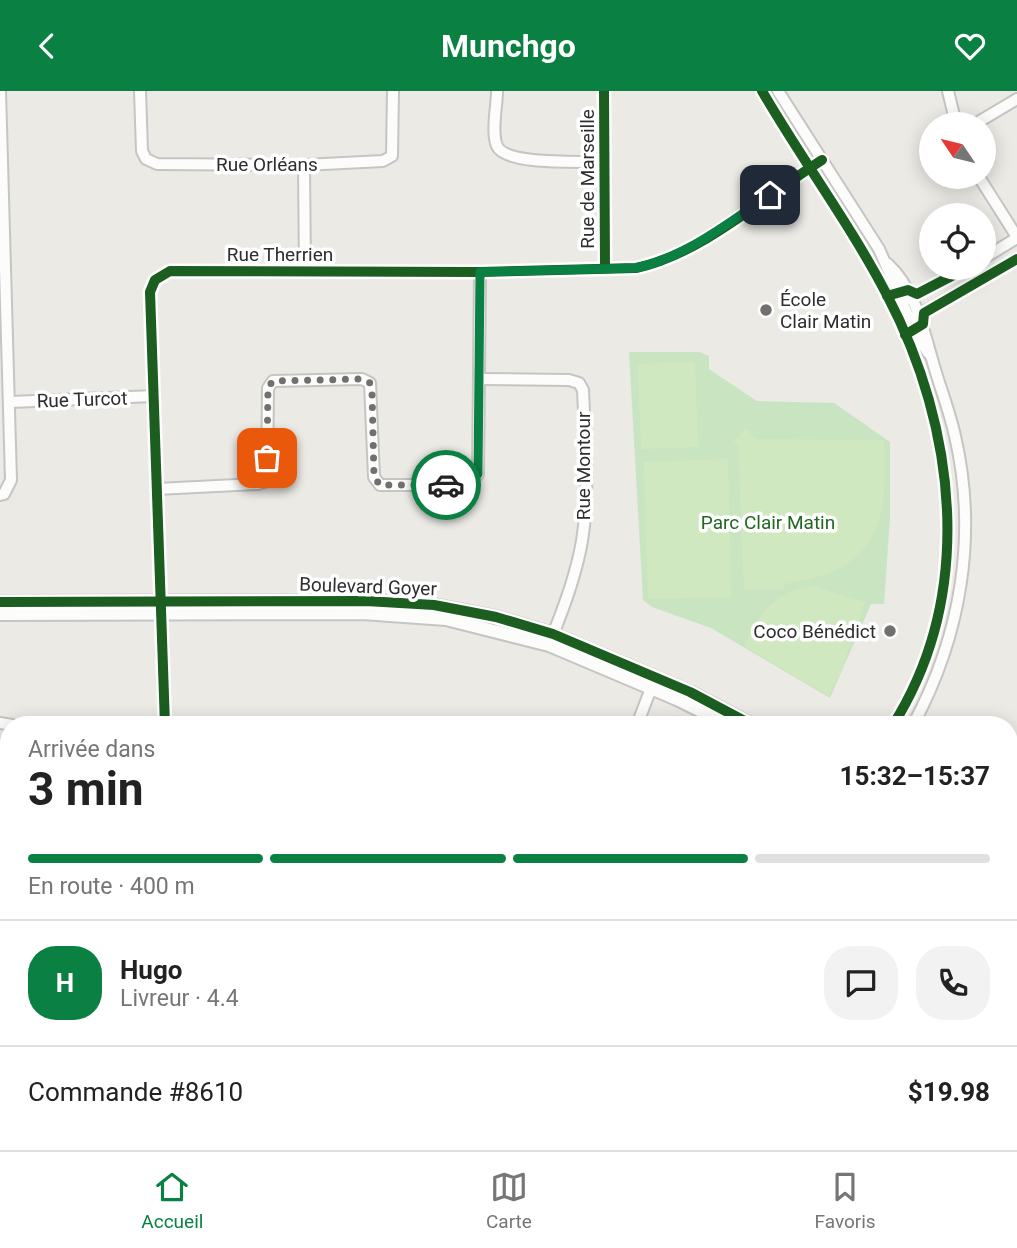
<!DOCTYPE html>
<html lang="fr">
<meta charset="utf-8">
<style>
:root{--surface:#fff;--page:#f2f2f2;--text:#222;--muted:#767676;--line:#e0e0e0;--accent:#0b8043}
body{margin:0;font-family:Roboto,sans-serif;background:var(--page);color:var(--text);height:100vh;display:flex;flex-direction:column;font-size:26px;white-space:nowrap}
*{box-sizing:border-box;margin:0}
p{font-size:23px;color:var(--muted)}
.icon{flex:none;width:38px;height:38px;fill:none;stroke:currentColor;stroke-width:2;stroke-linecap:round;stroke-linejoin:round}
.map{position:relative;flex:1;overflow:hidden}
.details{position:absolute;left:0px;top:625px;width:1018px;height:436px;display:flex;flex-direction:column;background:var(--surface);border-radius:28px 28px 0 0;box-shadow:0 4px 18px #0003}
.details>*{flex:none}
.needle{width:46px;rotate:305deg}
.controls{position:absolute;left:919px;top:21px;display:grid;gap:14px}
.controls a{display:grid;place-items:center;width:77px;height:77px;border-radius:50%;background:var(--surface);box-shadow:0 4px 18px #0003;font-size:35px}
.pin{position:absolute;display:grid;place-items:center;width:60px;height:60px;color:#fff;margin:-30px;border-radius:14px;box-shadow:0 4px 10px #0006}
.courier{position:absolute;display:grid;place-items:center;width:70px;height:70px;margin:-35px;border:5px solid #0b8043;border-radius:50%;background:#fff;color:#222;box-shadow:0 2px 9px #0007}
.headline em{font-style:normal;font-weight:700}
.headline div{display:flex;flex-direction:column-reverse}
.headline{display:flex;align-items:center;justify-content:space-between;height:119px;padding:0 28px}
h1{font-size:46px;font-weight:700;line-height:52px}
.bar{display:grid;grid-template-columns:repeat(4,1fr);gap:10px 7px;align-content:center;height:84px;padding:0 28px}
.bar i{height:9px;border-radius:5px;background:var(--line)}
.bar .selected{background:var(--accent)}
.bar p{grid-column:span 4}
.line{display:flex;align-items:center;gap:18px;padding:0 28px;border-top:2px solid var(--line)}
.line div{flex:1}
.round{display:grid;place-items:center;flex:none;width:74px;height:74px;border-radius:28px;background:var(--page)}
header{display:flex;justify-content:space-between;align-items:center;height:91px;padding:0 28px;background:var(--accent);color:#fff;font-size:32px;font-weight:700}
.dock{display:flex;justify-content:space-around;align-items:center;height:98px;border-top:2px solid var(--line);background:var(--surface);font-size:19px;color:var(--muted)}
.dock a{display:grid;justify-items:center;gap:4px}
.dock .selected{color:var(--accent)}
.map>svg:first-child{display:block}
.green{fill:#c8e4c1}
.pitch{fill:#d0e8bf}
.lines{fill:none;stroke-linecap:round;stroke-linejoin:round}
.minor-casing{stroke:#c6c5c4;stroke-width:14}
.tertiary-casing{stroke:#c6c5c4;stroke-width:16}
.minor{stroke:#fcfcfb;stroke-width:10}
.tertiary{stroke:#fcfcfb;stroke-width:12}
.cycleway-casing{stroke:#fff;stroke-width:15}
.cycleway{stroke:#1b5e20;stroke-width:10}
.done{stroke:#70706e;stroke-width:7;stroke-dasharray:0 12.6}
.route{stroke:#0b8043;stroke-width:9}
.poi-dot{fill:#70706e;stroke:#fff;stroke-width:2.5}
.labels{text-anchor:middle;stroke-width:7;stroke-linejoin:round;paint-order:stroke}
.street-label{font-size:19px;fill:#2e2e2e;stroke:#fff}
.poi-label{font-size:19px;fill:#2e2e2e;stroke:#fff;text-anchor:start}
.park-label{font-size:19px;fill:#216821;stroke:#fff}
</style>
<header><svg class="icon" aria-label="back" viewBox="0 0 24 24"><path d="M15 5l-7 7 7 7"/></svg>Munchgo<svg class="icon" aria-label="heart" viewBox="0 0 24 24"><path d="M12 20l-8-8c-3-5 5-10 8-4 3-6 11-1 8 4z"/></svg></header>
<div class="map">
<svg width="1017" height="1059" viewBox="0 0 1017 1059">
<rect width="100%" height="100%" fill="#ebeae5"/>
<!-- green -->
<path class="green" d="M629 261H699L709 265V278L757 310 834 312 890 351V427L884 513H871L830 607 711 537 652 516 643 509Z"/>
<!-- pitch -->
<g class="pitch">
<path d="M695 271 698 356 641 358 638 273Z"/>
<path d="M746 338 756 348 884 349C889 433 877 481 784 493V498H744L738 355 734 350Z"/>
<path d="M728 368 731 506 648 508 644 371Z"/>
<path d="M811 495 865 511 841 580 829 605 744 555C759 523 775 500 811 495Z"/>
</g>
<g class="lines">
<defs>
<g id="minor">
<path d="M140 0 142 60 146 68 157 73 304 74 383 70 392 65 393 0"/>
<path d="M497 0C497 15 491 41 497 55 506 75 582 70 603 71"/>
<path d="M604 0 605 176"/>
<path d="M778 0 879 158 918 247 929 263"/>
<path d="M948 0 956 33"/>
<path d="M975 33 1017 8"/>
<path d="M304 74 305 180"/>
<path d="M979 86 1017 146"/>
<path d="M984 167 1017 147"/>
<path d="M888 173C915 199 922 234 932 268 939 294 949 318 955 345 978 444 961 545 913 634"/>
<path d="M907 208 967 177"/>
<path d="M913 227 1017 168"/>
<path d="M479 288 569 289 579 292 583 299C585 348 590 401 582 450 576 484 564 517 551 548"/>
<path d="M11 311 154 305"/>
<path d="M157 398 258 393 267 390 268 297 273 290 362 288 370 292 374 386 380 394H469L478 383 480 181"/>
<path d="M0 404 4 403 11 389 0 0"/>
<path d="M0 632 12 634"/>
<path d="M165 634 150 201 155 189 170 180 480 181 636 177C702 163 765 105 822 69"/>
<path d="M637 634 653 592"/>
<path d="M0 866H9"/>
<path d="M26 1052 27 1059"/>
<path d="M861 1052 862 1059"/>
<path d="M966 1052 967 1059"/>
<path d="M298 1059 299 1052"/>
<path d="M406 1059 407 1052"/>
<path d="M577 1059V1052"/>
<path d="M711 1059 713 1052"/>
</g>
<g id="tertiary">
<path d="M0 511 366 510 434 514 496 526 553 543 690 601 752 634"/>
<path d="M0 523 362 522 446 528 549 554 679 609 729 634"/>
<path d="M1010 750H1017"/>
<path d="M1010 761H1017"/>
</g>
</defs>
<!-- minor casing -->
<use href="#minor" class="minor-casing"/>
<!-- tertiary casing -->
<use href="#tertiary" class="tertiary-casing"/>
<!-- minor -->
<use href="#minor" class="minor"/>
<!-- tertiary -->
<use href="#tertiary" class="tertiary"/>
<defs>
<g id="cycleway">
<path d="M604 0 605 176"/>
<path d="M762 0C802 69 850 133 887 204 956 336 976 502 893 634"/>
<path d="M887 205 908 199 917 203 967 177"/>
<path d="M905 244 923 233 924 222 1017 168"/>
<path d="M0 511 366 510 434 514 496 526 553 543 690 601 752 634"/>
<path d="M165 634 150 201 155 189 170 180 480 181 636 177C702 163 765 105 822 69"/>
</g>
</defs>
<!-- cycleway casing -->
<use href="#cycleway" class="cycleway-casing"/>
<!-- cycleway -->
<use href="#cycleway" class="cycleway"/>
</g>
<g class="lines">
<!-- done -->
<path class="done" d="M267 367 268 296 273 290 362 288 370 292 372 302 374 386 380 394H446"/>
<!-- route -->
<path class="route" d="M446 394H469L478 383 480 181 636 177C686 166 728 132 770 104"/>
</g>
<!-- markers -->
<g class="poi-dot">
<circle cx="766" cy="219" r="7"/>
<circle cx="890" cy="540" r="7"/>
</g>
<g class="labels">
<!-- street labels -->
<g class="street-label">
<text x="267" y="80">Rue Orléans</text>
<text transform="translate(587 88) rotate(-90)" y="7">Rue de Marseille</text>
<text x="280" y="170">Rue Therrien</text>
<text transform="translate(82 308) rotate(-2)" y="7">Rue Turcot</text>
<text transform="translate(583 375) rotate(-90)" y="7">Rue Montour</text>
<text transform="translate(368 495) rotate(2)" y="7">Boulevard Goyer</text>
</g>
<!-- poi labels -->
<g class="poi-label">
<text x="780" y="215">École<tspan x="780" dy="22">Clair Matin</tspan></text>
<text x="876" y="547" text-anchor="end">Coco Bénédict</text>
</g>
<!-- park labels -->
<g class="park-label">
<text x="768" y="438">Parc Clair Matin</text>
</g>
</g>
</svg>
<div class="controls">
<a><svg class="needle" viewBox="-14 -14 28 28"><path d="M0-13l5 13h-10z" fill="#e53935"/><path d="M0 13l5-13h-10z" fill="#767676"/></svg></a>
<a><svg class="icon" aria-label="locate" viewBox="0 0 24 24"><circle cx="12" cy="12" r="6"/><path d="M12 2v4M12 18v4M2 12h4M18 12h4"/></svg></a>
</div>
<div class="pin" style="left:267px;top:367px;background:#ea580c"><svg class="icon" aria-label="bag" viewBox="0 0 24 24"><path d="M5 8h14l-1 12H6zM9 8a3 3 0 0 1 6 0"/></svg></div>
<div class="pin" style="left:770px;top:104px;background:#1f2937"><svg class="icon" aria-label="home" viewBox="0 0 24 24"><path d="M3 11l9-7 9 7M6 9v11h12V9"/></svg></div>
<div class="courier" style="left:446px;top:394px"><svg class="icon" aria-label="car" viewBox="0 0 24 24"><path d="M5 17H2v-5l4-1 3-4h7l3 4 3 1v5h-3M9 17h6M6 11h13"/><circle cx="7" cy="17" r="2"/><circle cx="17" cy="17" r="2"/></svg></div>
<section class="details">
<div class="headline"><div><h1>3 min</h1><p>Arrivée dans</p></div><em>15:32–15:37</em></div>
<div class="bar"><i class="selected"></i><i class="selected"></i><i class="selected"></i><i></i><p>En route · 400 m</p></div>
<div class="line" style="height:126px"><b class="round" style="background:var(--accent);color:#fff">H</b><div><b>Hugo</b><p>Livreur · 4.4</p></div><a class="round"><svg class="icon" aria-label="chat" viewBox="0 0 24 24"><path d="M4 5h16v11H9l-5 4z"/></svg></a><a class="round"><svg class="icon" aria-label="phone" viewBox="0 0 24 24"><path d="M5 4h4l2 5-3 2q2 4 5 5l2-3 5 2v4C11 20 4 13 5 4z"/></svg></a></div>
<div class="line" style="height:91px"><div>Commande #8610</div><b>$19.98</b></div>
</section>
</div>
<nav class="dock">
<a class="selected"><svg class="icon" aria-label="home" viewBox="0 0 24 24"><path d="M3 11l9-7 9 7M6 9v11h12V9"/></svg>Accueil</a>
<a><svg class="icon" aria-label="map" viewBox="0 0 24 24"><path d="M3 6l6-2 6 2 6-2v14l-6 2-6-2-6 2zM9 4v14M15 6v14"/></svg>Carte</a>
<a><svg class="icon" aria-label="saved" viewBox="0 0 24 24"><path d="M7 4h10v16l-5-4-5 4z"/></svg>Favoris</a>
</nav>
